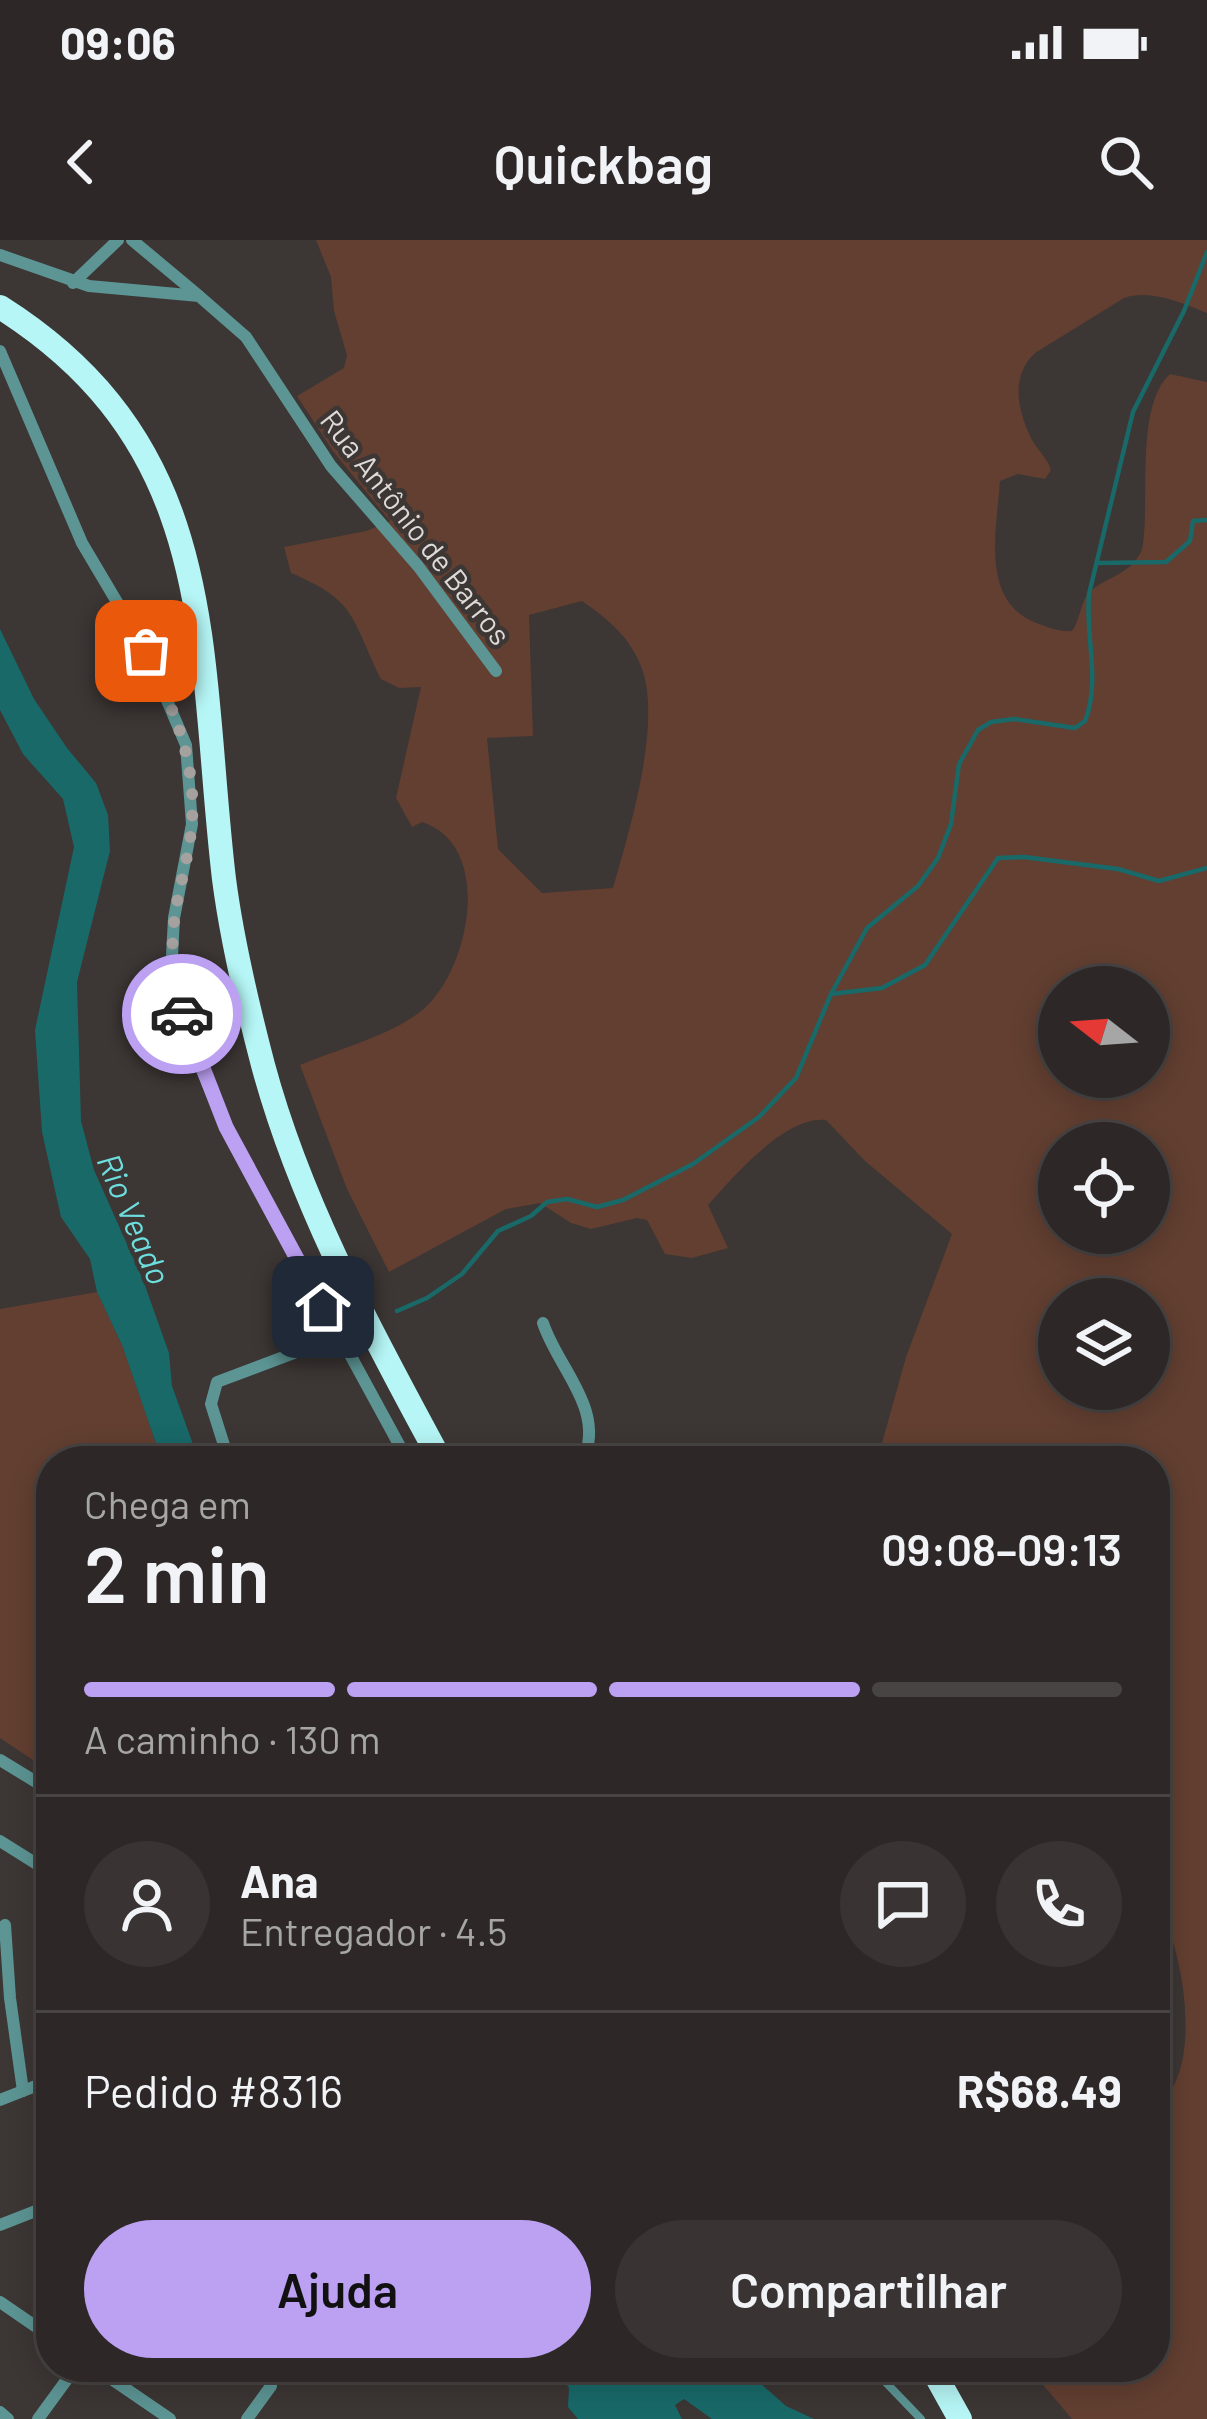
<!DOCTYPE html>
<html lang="pt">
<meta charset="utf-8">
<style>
:root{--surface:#2d2827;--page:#393433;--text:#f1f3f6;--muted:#a7a6a7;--line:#484444;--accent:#bca0f2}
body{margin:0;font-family:Barlow,sans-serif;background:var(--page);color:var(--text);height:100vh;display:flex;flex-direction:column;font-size:45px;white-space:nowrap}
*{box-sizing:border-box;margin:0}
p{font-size:39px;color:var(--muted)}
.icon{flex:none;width:66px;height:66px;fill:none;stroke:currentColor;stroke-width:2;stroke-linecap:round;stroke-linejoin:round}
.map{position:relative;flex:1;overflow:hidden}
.side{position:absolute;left:36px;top:1206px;width:1134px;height:936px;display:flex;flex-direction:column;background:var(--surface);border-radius:48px;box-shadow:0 6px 30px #0003,0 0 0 3px var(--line)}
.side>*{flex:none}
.needle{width:78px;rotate:287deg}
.tools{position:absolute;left:1038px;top:726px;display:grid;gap:24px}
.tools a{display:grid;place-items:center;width:132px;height:132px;border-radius:50%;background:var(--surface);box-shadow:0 6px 30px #0003,0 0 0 3px var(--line);font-size:60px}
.pin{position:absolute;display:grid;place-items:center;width:102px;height:102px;color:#fff;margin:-51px;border-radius:24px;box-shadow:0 6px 18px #0006}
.courier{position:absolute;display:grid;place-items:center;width:120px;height:120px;margin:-60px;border:9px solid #bca0f2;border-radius:50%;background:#fff;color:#222;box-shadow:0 3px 15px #0007}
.summary em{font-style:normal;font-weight:600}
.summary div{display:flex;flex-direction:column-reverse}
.summary{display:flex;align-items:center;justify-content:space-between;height:204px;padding:0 48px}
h1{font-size:78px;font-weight:600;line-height:90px}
.bar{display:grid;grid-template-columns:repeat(4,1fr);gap:18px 12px;align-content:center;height:144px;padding:0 48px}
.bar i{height:15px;border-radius:9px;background:var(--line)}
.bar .active{background:var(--accent)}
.bar p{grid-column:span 4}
.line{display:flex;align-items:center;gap:30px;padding:0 48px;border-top:3px solid var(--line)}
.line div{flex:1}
.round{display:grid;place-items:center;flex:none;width:126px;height:126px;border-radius:63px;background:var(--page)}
.action{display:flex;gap:24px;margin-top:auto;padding:24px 48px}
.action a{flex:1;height:138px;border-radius:72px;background:var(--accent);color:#111;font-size:48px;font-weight:600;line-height:138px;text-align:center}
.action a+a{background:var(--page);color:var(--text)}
.status{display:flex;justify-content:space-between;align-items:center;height:84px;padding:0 60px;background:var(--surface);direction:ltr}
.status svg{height:33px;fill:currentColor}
header{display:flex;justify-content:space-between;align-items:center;height:156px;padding:0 48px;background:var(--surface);font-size:54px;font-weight:600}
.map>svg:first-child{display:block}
.green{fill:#623f31;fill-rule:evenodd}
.water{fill:#196969}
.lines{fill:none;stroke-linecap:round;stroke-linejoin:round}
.stream{stroke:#196969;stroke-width:4.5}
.service{stroke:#5c9594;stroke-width:8}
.minor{stroke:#5c9594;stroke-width:12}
.trunk{stroke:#b6f6f6;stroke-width:24}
.done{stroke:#a5a19f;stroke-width:12;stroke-dasharray:0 21.6}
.route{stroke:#bca0f2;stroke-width:15}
.labels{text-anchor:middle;stroke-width:9;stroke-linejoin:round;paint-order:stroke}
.street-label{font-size:30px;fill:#dedad8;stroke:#3c3634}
.water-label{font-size:33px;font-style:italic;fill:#6ddede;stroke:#3c3634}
</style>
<div class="status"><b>09:06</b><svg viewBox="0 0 49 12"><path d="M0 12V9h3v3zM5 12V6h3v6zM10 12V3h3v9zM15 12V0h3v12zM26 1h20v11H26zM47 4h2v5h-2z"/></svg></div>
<header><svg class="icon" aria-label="back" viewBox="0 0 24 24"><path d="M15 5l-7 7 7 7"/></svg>Quickbag<svg class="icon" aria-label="search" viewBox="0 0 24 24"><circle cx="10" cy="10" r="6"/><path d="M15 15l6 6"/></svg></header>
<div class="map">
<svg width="1207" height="2179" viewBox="0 0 1207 2179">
<rect width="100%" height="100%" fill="#3c3634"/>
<!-- green -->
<g class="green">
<path d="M316 0H1207V73C1181 63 1151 49 1124 58L1035 113C1011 136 1017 167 1030 196 1036 209 1047 217 1051 230L1045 239 1018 234 1000 241C997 288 980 359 1034 382 1047 387 1059 392 1072 391 1080 380 1080 364 1088 354 1104 336 1128 338 1142 310 1151 264 1134 166 1170 134L1207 142V2179H1072L1028 2127H1155V1868C1207 1831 1183 1708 1155 1655V1221H877L906 1117 952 994 865 921 826 880C785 876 734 936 708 965L728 1008 692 1018 665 1014 647 980 637 978 591 989 571 983 540 963 506 969 389 1032 347 949 300 825C338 809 387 797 420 772 469 735 496 606 422 582L412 587 396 558 421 447 399 448 381 439C351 379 358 361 291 333L284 307 366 291 390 281 333 211 297 156 344 128 347 115 334 71 331 37ZM582 361C608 379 631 398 642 429 662 485 629 592 613 648L542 653 498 609 487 498 533 496 529 375ZM1059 747H1149V837H1059ZM1059 903H1149V993H1059ZM1059 1059H1149V1149H1059Z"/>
<path d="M97 1052 122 1105 162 1221H51V1532L0 1498V1069Z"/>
</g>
<!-- water -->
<g class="water">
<path d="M0 389 34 459 67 508 96 543 108 575 110 611 77 742 81 881 94 930 143 1040 169 1113 172 1146 199 1221H162L122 1105 97 1052 90 1019 61 977 42 892 35 790 74 607 63 559 23 514 0 470Z"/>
<path d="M556 2127H603L635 2136 658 2127H742L786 2166 814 2179H712L684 2159 675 2165 682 2179H578L568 2167 569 2148Z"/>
</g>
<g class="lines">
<!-- stream -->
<g class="stream">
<path d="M1097 323 1166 322 1190 301 1193 281 1207 280"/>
<path d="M831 754 882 748 925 725 998 618 1024 617 1118 629 1159 641 1207 628"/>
<path d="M397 1071 427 1058 462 1034 498 991 531 976 547 962 567 959 597 967 623 960 693 924 759 877 796 838 831 754 867 688 918 646 938 618 951 584 959 524 978 490 991 482 1014 479 1075 488 1085 481C1101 441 1085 396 1089 354L1133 172 1184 71 1207 12"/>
</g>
<!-- service -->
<path class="service" d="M871 2127 921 2179"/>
<!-- minor -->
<g class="minor">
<path d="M132 0 198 55"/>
<path d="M0 15 89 46 199 56 246 97 331 226 418 326 496 431"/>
<path d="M73 43 118 0"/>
<path d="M0 111 82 303 146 411 186 505 192 584 174 678 172 716 190 802 226 887 408 1221"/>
<path d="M543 1083C558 1129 606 1169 583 1221"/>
<path d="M229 1221 211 1164 217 1142 339 1096"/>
<path d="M0 1520 51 1551"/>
<path d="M0 1601 51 1633"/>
<path d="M5 1685 10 1758 23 1851"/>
<path d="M0 1860 51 1840"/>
<path d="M0 1985 51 1965"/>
<path d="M0 2062 51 2097"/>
<path d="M94 2127 170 2179"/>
<path d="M0 2172 8 2179"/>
<path d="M38 2179 76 2127"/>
<path d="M247 2179 271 2146"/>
</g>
<!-- trunk -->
<g class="trunk">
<path d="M0 67C223 208 197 410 224 639 232 701 247 764 263 825 301 966 372 1093 441 1221"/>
<path d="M931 2127 960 2179"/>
</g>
</g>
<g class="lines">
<!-- done -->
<path class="done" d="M146 411C172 467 196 517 192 580 190 615 178 648 174 682 170 714 175 743 182 774"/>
<!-- route -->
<path class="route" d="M182 774 226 887 323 1067"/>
</g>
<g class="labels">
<!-- street labels -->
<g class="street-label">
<text transform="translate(415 288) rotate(52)" y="10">Rua Antônio de Barros</text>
</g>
<!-- water labels -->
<g class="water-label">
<text transform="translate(134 979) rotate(67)" y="12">Rio Veado</text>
</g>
</g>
</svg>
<div class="tools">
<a><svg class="needle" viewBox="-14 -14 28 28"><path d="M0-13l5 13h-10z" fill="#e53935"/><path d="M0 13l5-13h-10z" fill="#a7a6a7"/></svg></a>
<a><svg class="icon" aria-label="locate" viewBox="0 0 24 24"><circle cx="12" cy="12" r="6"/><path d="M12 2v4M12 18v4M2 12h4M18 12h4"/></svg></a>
<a><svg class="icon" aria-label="layers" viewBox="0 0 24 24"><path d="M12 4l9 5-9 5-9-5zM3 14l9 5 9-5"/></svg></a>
</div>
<div class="pin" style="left:146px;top:411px;background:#ea580c"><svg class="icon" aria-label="bag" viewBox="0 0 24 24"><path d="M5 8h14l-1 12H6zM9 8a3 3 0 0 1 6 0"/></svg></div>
<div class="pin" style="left:323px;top:1067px;background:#1f2937"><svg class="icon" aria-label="home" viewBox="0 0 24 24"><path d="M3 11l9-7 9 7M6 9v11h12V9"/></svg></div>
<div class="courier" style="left:182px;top:774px"><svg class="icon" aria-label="car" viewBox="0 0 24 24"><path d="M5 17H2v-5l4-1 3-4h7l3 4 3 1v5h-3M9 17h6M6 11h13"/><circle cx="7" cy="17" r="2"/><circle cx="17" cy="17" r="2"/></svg></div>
<section class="side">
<div class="summary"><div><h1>2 min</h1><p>Chega em</p></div><em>09:08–09:13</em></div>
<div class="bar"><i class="active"></i><i class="active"></i><i class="active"></i><i></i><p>A caminho · 130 m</p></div>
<div class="line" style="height:216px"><a class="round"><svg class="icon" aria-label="person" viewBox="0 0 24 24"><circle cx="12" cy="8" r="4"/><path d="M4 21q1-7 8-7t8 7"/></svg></a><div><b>Ana</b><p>Entregador · 4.5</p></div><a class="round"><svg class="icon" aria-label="chat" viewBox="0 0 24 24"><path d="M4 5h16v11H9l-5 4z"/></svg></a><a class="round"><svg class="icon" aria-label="phone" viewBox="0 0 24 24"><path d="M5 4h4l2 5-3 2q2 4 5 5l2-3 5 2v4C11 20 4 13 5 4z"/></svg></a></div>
<div class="line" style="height:156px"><div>Pedido #8316</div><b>R$68.49</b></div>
<div class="action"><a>Ajuda</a><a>Compartilhar</a></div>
</section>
</div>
